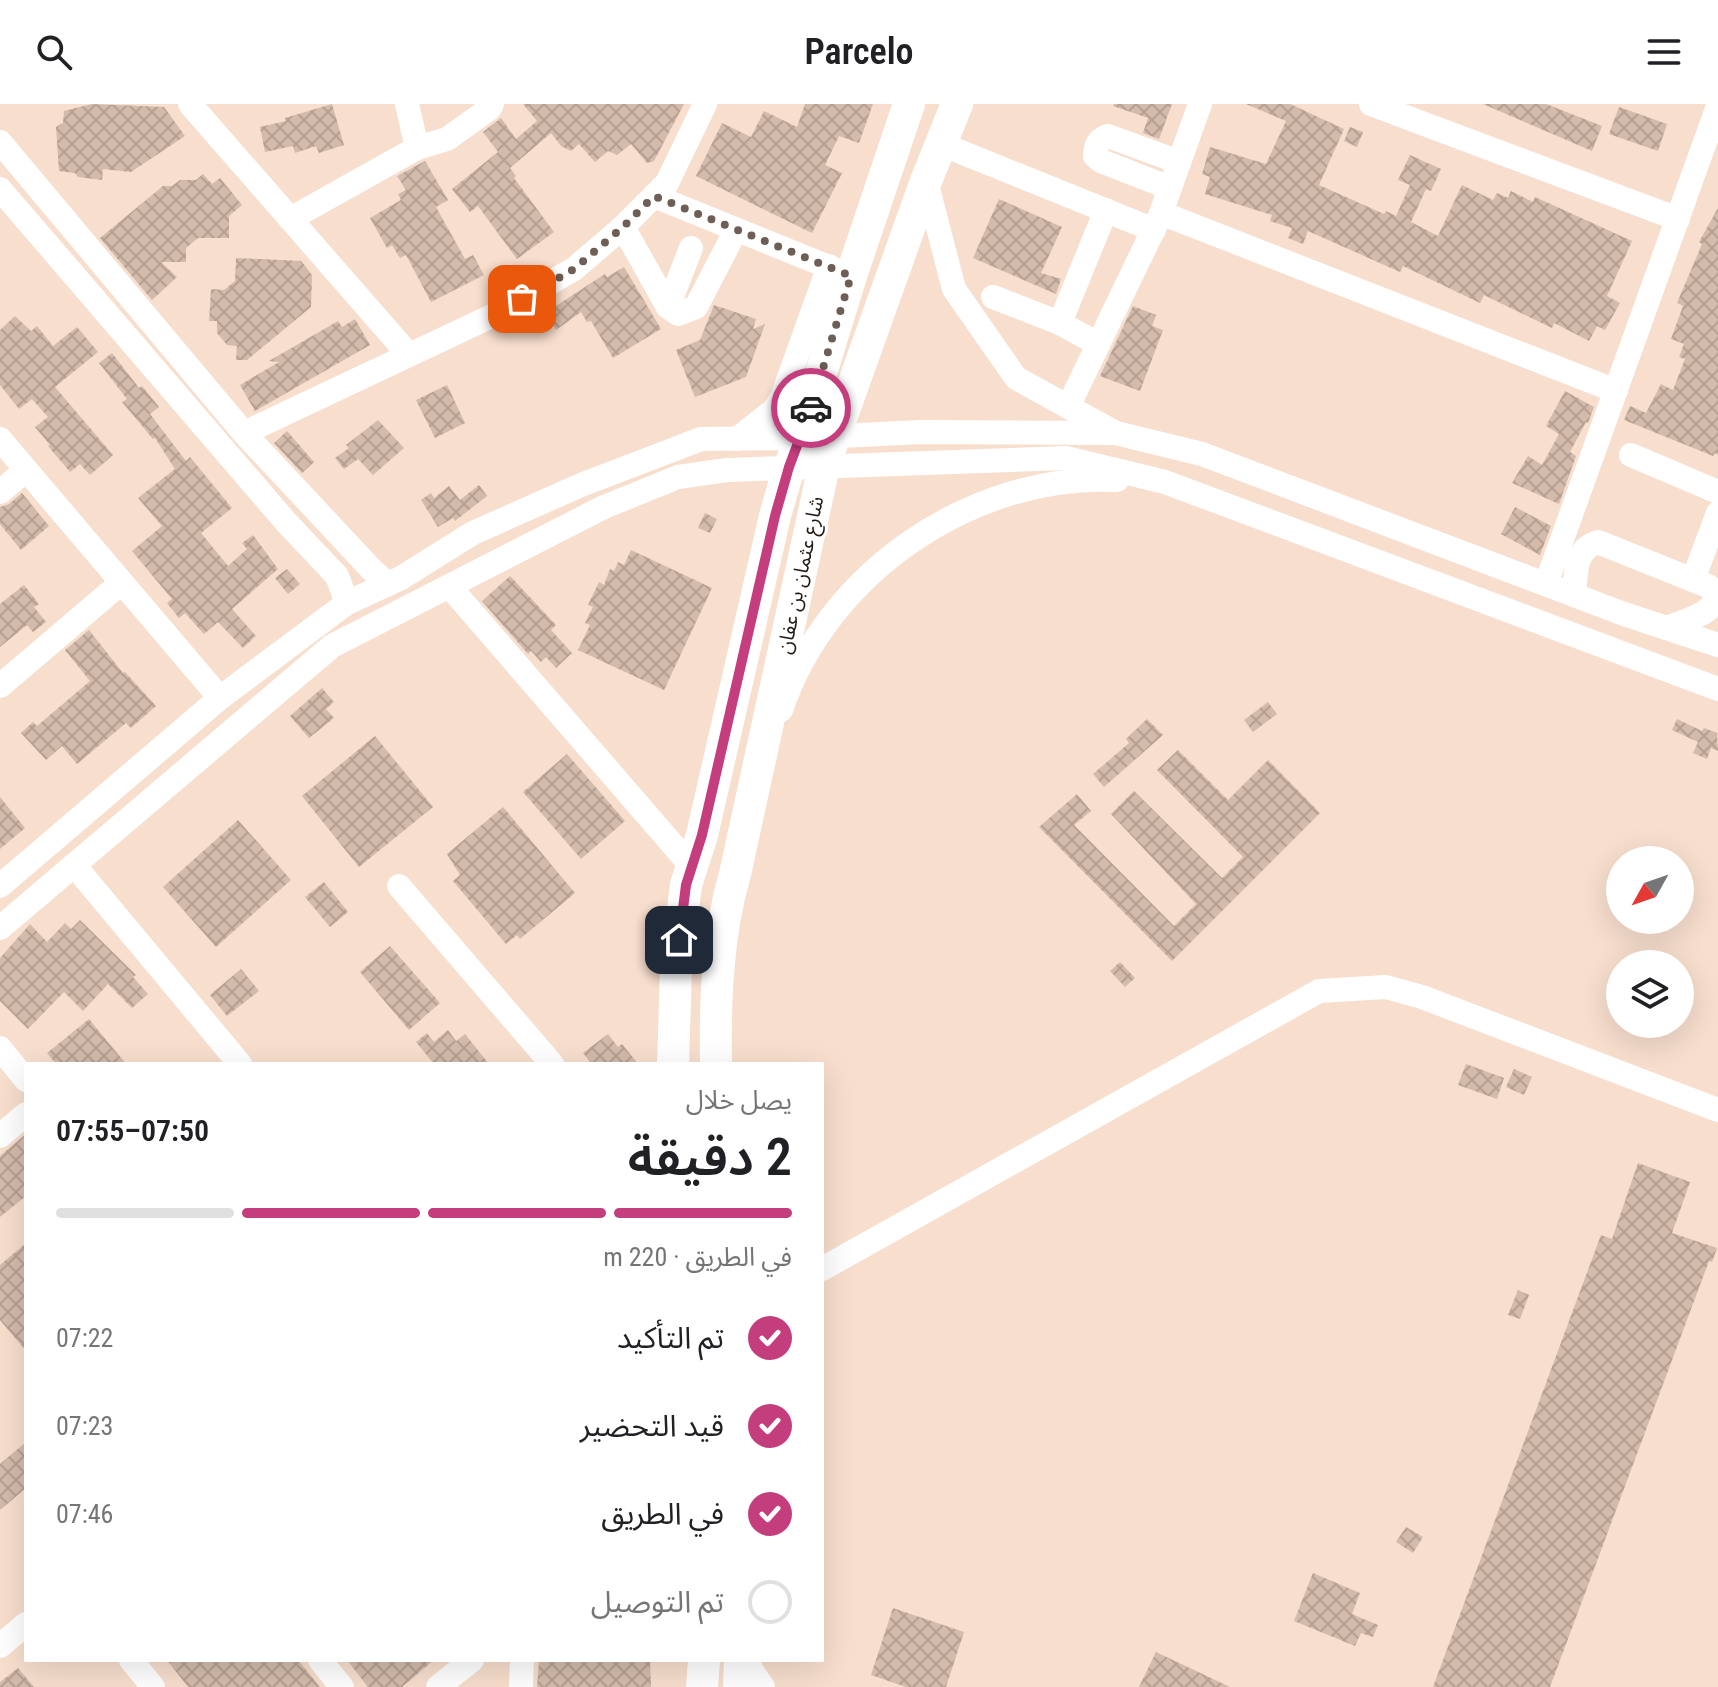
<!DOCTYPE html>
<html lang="ar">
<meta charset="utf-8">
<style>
:root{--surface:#fff;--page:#f6f6f6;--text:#202124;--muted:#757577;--line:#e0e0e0;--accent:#c43e7e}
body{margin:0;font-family:"Roboto Condensed","Noto Sans Arabic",sans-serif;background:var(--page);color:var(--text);direction:rtl;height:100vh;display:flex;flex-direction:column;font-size:30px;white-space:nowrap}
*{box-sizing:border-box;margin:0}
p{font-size:26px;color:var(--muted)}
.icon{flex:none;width:44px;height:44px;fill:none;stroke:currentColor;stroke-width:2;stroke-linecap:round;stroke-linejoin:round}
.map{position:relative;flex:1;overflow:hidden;direction:ltr}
.details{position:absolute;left:24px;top:958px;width:800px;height:600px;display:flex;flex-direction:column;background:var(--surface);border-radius:0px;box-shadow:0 8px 32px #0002;direction:rtl}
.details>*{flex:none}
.needle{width:52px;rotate:230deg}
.controls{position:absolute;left:1606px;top:742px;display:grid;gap:16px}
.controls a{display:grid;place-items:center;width:88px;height:88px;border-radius:50%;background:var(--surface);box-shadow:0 8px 32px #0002;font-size:40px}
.pin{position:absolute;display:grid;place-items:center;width:68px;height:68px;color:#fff;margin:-34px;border-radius:16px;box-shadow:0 4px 12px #0006}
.courier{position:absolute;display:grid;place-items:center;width:80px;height:80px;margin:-40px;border:6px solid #c43e7e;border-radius:50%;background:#fff;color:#222;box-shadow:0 2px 10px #0007}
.overview em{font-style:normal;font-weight:600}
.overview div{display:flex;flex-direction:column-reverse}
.overview{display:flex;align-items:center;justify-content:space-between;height:136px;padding:0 32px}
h1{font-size:52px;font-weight:600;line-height:60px}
.bar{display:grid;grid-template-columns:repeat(4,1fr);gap:12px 8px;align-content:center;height:96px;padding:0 32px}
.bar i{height:10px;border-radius:6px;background:var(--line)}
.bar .current{background:var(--accent)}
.bar p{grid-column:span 4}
ol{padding:0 32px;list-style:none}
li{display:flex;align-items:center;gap:24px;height:88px}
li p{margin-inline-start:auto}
li .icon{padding:8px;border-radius:50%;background:var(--accent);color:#fff;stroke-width:4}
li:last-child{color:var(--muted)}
li i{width:44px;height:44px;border:4px solid var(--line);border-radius:50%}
header{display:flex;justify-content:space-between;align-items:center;height:104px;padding:0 32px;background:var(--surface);font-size:36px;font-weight:600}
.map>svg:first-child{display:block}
.building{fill:url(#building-cross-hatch)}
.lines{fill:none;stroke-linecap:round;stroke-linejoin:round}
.minor{stroke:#fff;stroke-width:24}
.major{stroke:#fff;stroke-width:32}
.done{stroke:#6d5f55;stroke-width:8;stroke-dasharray:0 14.4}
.route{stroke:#c43e7e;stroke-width:10}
.labels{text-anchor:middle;stroke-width:6;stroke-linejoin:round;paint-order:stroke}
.street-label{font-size:20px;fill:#231a14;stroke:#fff}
</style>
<header><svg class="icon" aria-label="menu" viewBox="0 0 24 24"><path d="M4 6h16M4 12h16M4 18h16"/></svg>Parcelo<svg class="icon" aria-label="search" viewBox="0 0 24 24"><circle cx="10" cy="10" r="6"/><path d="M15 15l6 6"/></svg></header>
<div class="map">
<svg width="1718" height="1583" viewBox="0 0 1718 1583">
<defs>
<pattern id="building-cross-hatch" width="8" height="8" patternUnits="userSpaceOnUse" patternTransform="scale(2)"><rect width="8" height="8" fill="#d3bbab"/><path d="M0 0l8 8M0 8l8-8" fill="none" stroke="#b5a092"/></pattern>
</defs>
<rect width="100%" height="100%" fill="#f7decd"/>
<!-- building -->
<g class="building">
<path d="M92 0 164 3 185 32 131 68 103 65 102 76 78 73 75 69 59 67 56 23 63 19 64 7Z"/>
<path d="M332 0 344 41 319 49 316 42 295 49 293 42 265 48 260 23 286 17 285 14Z"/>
<path d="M523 0H684L654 57 647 59 631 40 617 51 608 47 595 58 579 40 571 47 561 42 551 29 510 64 516 72 514 74 554 128 517 155 478 102 470 108 452 85 498 48 483 28 501 14 516 35 537 17Z"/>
<path d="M805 0H873L859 39 839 32 825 61 842 69 812 129 696 72 722 19 751 33 764 7 797 23Z"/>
<path d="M1114 0H1172L1159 35 1143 29 1148 14 1113 2Z"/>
<path d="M1246 0H1290L1344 25 1319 81 1384 110 1386 107 1396 112 1410 81 1398 76 1410 51 1441 65 1431 87 1426 85 1411 118 1438 132 1462 81 1493 96 1497 89 1508 94 1511 87 1533 98 1535 93 1632 137 1607 192 1620 199 1605 226 1597 222 1589 237 1554 219 1552 224 1484 191 1480 199 1403 162 1400 168 1308 127 1303 140 1288 134 1292 124 1270 117 1272 111 1205 90 1210 73 1202 70 1210 43 1266 60 1286 17Z"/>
<path d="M1483 0H1546L1602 22 1592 47Z"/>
<path d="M1619 3 1667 20 1658 47 1609 30Z"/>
<path d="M1350 23 1363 28 1357 43 1344 37Z"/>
<path d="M425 57 448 96 436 103 465 155 473 151 484 171 431 198 406 151 400 154 392 141 387 144 370 114 401 96 398 90 406 86 397 72Z"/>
<path d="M203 70 212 80 220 74 242 101 229 112V134H198L186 144V158H161L177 173 152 196 100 134 163 82H172L180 76H196Z"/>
<path d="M999 95 1062 123 1041 169 1061 175 1056 190 973 154Z"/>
<path d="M1718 104V351L1715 349 1713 352 1624 316 1630 302 1646 309 1661 280 1673 286 1685 255 1679 253 1684 240 1671 235 1683 202 1677 199 1702 140 1699 138Z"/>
<path d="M236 154 301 157 312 171 311 203 247 256H236L237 242 227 241 217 229V217H209L211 185 224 186 235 177Z"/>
<path d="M624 163 661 225 613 254 591 217 587 218 581 208 556 226 545 209 605 170 607 173Z"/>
<path d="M714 201 756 215 753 225 765 220 746 273 695 293 676 246 700 236Z"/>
<path d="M1133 202 1156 211 1152 222 1163 226 1140 287 1100 272Z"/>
<path d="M15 212 31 227 37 222 53 242 77 223 98 248 55 283 113 351 90 371 80 360 70 368 48 342 50 341 35 323 48 313 32 295 19 305 0 281V226Z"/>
<path d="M355 215 370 241 255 307 240 281 279 258 269 257 338 217 342 223Z"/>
<path d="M112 249 139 284 142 282 159 303 150 310 186 357 190 353 232 404 201 429 228 462 247 445 242 439 253 431 278 465 232 505 256 532 243 544 218 518 204 530 185 509 179 514 167 499 172 495 132 447 162 422 138 394 175 365 155 334 153 335 122 298 127 295 99 259Z"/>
<path d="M447 281 465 319 435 334 416 296Z"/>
<path d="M1565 287 1594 303 1588 319 1586 318 1570 348 1576 352 1559 400 1512 379 1528 352 1542 361 1559 330 1546 322Z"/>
<path d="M378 316 404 344 373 371 358 355 344 365 335 354 349 344 346 341Z"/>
<path d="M287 327 314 358 302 369 274 339Z"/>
<path d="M479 381 487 392 455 417 453 414 438 423 421 396 431 389 434 394 449 382 460 396Z"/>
<path d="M22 389 49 422 21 446 0 420V403L9 400Z"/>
<path d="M1515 403 1551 422 1540 451 1501 430Z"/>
<path d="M705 409 717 415 710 429 698 424Z"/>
<path d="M631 446 712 484 664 586 578 546 590 521 585 519 593 503 588 501 599 478 604 481 610 465 614 467 618 458 624 461Z"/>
<path d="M287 465 300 480 288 490 275 474Z"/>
<path d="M510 472 556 521 551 526 572 549 556 564 546 553 541 558 531 547 528 550 482 497Z"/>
<path d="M24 481 39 500 34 503 46 518 33 528 27 521 0 543V500Z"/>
<path d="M89 526 123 569 125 568 156 602 131 624 126 619 77 660 62 642 46 656 21 629 33 618 37 622 90 577 65 546Z"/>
<path d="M322 584 334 598 326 605 334 614 309 634 290 612Z"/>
<path d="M1268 598 1277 610 1253 628 1244 616Z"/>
<path d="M1147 615 1163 631 1104 683 1093 670 1129 639 1126 635Z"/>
<path d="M1677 615 1702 627 1704 624 1717 629 1718 647 1711 644 1707 655 1693 649 1698 638 1672 626Z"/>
<path d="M375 632 433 703 359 763 302 692Z"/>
<path d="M1178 646 1228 696 1268 656 1320 709 1172 857 1039 723 1077 690 1091 707 1074 721 1174 822 1196 800 1111 710 1134 687 1222 774 1243 753 1157 666Z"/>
<path d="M567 650 625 717 581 755 523 688Z"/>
<path d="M0 693 25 724 0 745Z"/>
<path d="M503 703 575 789 520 835 517 831 506 840 453 777 460 771 447 750Z"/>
<path d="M238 716 291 776 216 843 163 783Z"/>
<path d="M324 778 348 808 330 823 305 793Z"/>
<path d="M80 816 136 871 133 873 148 890 132 904 108 880 83 907 64 888 28 925 0 897V854L30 820 47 838 65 819 71 825Z"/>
<path d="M390 842 440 899 409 926 360 868Z"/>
<path d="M1120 858 1135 874 1125 883 1110 867Z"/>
<path d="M241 865 259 887 227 912 210 891Z"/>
<path d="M89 915 126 960H56L47 949Z"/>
<path d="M448 926 456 937 465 930 489 960H434L416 938 427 929 434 938Z"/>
<path d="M608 930 618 943 622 940 638 960H592L583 949Z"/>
<path d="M1466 960 1504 974 1497 995 1458 981Z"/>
<path d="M1514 965 1532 973 1524 991 1506 983Z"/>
<path d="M26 1030V1092L0 1113V1052Z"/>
<path d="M1638 1059 1690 1078 1672 1129 1717 1144 1712 1158 1709 1157 1550 1583H1433L1601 1131 1612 1135Z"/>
<path d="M26 1139V1247L0 1216V1161Z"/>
<path d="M1518 1186 1529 1191 1520 1215 1508 1211Z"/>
<path d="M26 1338V1384L0 1406V1360Z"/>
<path d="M1406 1423 1423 1433 1413 1449 1396 1438Z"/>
<path d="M1313 1469 1360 1489 1352 1510 1378 1521 1373 1533 1361 1529 1355 1542 1294 1517Z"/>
<path d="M893 1504 964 1528 946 1583H906L871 1571Z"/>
<path d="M1156 1548 1230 1583H1139Z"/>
<path d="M167 1556H298L320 1583H188Z"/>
<path d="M347 1556H434L402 1583H368Z"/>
<path d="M539 1556H650L651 1583H537Z"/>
<path d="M18 1564 34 1583H0V1578Z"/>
</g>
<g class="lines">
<!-- minor -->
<g class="minor">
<path d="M190 0 409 251"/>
<path d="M407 0 417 44"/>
<path d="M1200 0 1161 109 1616 287"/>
<path d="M1371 0 1678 115"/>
<path d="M0 38 244 329 372 466 388 480"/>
<path d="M941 40 1154 126"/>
<path d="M926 77 954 185 1016 274 1114 328"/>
<path d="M1170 84 1101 57 1095 52C1095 41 1098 36 1108 32L1179 58"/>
<path d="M0 85 286 418 337 472 347 499"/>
<path d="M654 92 851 172"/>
<path d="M290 115 417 44 447 35 489 5 492 0"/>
<path d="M623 123 668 203 678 210 696 203 736 126"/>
<path d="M993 193 1060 219 1098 240"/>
<path d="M668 203 691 144"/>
<path d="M1060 219 1106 106"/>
<path d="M1068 303 1159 114"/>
<path d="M244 329 496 210 574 165 623 123 667 79 705 0"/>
<path d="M0 335 220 594"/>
<path d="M737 335 774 306 782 293 829 162"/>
<path d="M1631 351 1718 388"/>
<path d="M0 388 26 366"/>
<path d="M1693 476 1718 409"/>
<path d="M1546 480 1718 2"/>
<path d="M450 483 692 763"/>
<path d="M1574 491C1576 470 1574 445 1598 438L1708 482 1717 489C1715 511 1685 516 1667 524"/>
<path d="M0 582 121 479"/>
<path d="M781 606C827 469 972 369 1117 376"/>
<path d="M74 761 240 960"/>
<path d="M0 782 220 594 347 499 401 474 473 429 581 381 701 335 801 334 920 328 1116 329 1202 350 1624 510 1718 541"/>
<path d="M399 782 552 960"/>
<path d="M0 824 332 542 604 403 678 373 727 366 1066 354 1165 378 1718 585"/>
<path d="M0 944 26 976"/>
<path d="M0 1032 26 1010"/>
<path d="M822 1165 1319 887 1386 883 1422 893 1718 1006"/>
<path d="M0 1542 26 1520"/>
<path d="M131 1556 153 1583"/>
<path d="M320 1556 342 1583"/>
<path d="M749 1556 751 1566 763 1583"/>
<path d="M438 1583 472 1556"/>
<path d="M521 1583 522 1556"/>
</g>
<!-- major -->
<g class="major">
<path d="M673 960 676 864 686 781 702 731 775 412 789 363 801 334 851 172 909 0"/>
<path d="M716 960C715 896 717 832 735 770L824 362 926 77 957 0"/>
<path d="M702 1583 704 1556"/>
<path d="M739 1583 740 1556"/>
</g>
</g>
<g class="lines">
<!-- done -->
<path class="done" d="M522 195 574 165 623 123 654 92 851 172 811 304"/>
<!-- route -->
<path class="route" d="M679 836 686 781 702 731 775 412 789 363 811 304"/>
</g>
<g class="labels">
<!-- street labels -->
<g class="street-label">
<text transform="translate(800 471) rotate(-78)" y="7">شارع عثمان بن عفان</text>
</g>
</g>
</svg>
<div class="controls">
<a><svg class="needle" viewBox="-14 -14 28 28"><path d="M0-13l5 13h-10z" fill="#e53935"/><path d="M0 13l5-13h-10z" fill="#757577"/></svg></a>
<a><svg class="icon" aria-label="layers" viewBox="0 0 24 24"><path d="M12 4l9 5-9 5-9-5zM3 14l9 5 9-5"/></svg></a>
</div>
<div class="pin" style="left:522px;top:195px;background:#ea580c"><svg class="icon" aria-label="bag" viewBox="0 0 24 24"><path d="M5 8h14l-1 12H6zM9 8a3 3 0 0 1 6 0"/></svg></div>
<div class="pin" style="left:679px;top:836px;background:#1f2937"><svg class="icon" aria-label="home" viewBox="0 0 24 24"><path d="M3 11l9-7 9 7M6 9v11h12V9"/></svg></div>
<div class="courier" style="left:811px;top:304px"><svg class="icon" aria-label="car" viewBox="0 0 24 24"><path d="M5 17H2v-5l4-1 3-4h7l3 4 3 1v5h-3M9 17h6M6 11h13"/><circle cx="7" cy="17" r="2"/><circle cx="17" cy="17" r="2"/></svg></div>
<section class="details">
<div class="overview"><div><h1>2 دقيقة</h1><p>يصل خلال</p></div><em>07:50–07:55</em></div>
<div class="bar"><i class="current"></i><i class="current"></i><i class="current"></i><i></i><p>في الطريق · 220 m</p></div>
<ol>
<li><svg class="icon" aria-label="check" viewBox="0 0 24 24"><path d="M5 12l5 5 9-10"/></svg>تم التأكيد<p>07:22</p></li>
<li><svg class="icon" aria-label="check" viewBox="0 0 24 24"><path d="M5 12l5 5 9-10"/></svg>قيد التحضير<p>07:23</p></li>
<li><svg class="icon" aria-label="check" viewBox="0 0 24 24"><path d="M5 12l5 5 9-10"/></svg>في الطريق<p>07:46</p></li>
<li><i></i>تم التوصيل</li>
</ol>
</section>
</div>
